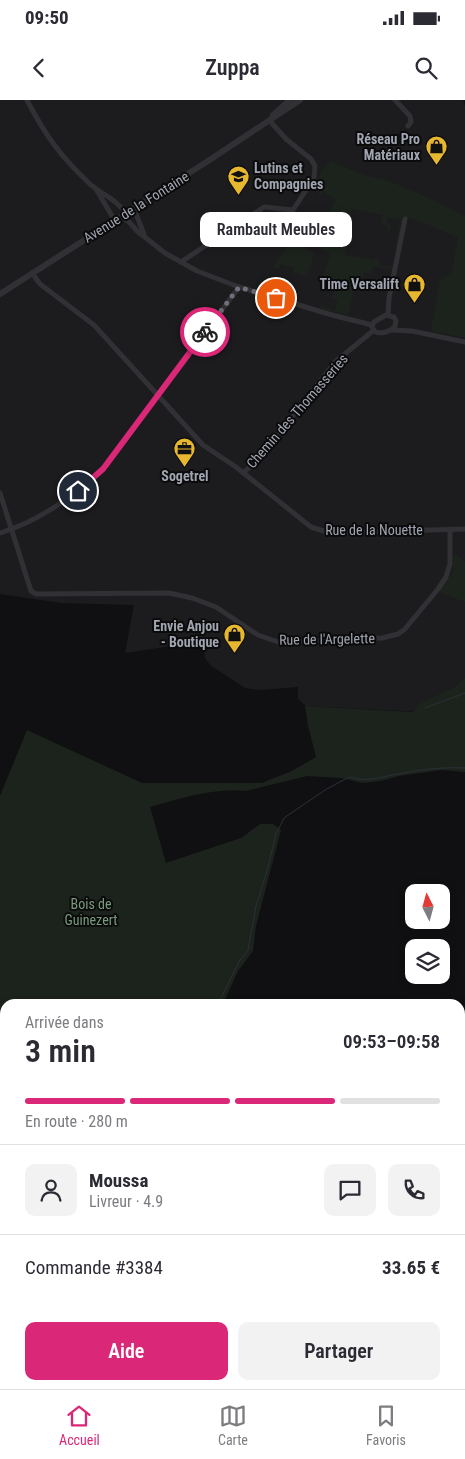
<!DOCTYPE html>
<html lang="fr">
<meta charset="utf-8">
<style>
:root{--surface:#fff;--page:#f2f2f3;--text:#2b2b33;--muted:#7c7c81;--line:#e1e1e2;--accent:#db2777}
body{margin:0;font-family:"Roboto Condensed",sans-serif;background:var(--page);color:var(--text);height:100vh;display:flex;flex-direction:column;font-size:19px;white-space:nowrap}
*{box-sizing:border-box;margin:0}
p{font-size:16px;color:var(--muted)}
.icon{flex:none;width:28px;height:28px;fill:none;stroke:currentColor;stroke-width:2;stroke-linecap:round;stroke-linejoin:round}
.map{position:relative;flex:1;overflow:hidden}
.drawer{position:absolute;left:0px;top:899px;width:465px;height:391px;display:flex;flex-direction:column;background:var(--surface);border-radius:15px 15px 0 0;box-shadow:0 2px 8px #0003}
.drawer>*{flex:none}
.needle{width:32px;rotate:354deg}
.controls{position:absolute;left:405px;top:784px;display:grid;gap:10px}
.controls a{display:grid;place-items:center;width:45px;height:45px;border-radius:10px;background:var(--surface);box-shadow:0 2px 8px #0003;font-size:25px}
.pin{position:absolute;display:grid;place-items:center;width:42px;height:42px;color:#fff;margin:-21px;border:2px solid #fff;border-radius:50%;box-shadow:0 1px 5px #0007}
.courier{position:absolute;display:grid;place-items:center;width:50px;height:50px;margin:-25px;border:4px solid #db2777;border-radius:50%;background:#fff;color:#222;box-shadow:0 1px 6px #0007}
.bubble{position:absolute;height:35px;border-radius:10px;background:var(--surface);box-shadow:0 2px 8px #0003;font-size:16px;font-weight:600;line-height:35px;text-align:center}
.head em{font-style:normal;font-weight:600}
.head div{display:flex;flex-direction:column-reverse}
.head{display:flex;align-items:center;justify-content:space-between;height:85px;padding:0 25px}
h1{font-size:32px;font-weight:600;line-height:38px}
.bar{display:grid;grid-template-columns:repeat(4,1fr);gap:8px 5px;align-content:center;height:60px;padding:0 25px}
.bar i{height:6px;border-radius:4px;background:var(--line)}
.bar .on{background:var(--accent)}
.bar p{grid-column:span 4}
.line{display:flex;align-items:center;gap:12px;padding:0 25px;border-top:1px solid var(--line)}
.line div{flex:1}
.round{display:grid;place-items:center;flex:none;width:52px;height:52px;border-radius:10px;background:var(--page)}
.primary-button{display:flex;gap:10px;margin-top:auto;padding:10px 25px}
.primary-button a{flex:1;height:58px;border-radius:10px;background:var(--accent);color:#fff;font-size:20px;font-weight:600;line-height:58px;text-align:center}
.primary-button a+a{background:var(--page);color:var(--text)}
.status{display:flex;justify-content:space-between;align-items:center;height:35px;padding:0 25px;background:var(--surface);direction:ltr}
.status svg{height:14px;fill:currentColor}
header{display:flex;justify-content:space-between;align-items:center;height:65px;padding:0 25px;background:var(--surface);font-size:22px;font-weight:600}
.menu{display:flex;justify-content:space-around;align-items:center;height:70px;border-top:1px solid var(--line);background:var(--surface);font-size:14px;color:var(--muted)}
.menu a{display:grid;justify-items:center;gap:2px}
.menu .on{color:var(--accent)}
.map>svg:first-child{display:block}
.built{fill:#1c1c1e}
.green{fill:#1c231d}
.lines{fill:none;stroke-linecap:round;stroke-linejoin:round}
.stream{stroke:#2a3138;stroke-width:1}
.minor{stroke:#313135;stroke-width:5}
.tertiary{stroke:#313135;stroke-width:6}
.done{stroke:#6e7079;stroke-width:5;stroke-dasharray:0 9}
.route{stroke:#db2777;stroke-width:6}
.labels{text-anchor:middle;stroke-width:4;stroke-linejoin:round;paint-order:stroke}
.poi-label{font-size:14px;font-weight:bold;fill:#a1a5b1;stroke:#0b0b0c;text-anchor:end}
.street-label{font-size:14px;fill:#a1a5b1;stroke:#0b0b0c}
.park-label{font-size:14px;fill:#799b7d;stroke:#0b0b0c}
</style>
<div class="status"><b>09:50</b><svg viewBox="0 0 49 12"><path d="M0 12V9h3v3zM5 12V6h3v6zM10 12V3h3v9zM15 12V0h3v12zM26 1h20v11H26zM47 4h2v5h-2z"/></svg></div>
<header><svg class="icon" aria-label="back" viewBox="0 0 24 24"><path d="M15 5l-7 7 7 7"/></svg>Zuppa<svg class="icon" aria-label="search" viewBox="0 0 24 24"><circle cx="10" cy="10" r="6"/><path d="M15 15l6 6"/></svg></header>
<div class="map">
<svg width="465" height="1289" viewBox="0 0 465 1289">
<rect width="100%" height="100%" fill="#100f11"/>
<!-- built -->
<path class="built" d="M0 0H463L465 6V642L421 612 306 606 298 599V587L260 590 245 588 210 565 205 558 204 550 201 544 191 543 125 553 134 505 61 503 0 494Z"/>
<!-- green -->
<g class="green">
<path d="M331 61 363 75 389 81 429 98 465 116V238L431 231 440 180 452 172 458 138 430 125 402 116 396 148H395L400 119 388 118 387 124 391 125 389 132 387 131 388 126 381 124 383 115 352 109 350 120H347L346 124 351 126 345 155 374 160 375 158H378L379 165 391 167V169L373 166 371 174 364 173 361 188 354 187 349 213 347 215 320 208V206L335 210 338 200 325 195 333 196 337 182 323 177 330 154 316 146 326 129 323 127 331 115 328 113 336 100 323 92 319 98 318 97 322 90 314 85 325 66Z"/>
<path d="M291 140 314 154 307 176 293 172 294 168 280 164 278 169 273 167Z"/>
<path d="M454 453 465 462V502L439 492 452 473Z"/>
<path d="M465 578V672L442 670 399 676 381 681 362 683 342 678 307 676 246 691C216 687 178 699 150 707L166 763 241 738 260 724H273L281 730 256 826 253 851 238 871 223 904H5V1285H300L297 1289H0V696L27 630 142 683H262L292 671 316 657 308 626 305 606 413 612 421 603 455 587Z"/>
<rect x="460" y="978" width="5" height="61"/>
<path d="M460 1193H465V1289H318L316 1285H460Z"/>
</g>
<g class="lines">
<!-- stream -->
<g class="stream">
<path d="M425 608 465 593"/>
<path d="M218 904 240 860 248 850 256 806 267 771 276 734 284 718 325 690 349 677C369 683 383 676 403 673 424 669 444 667 465 668"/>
<path d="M0 1169 5 1164"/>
</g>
<!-- minor -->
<g class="minor">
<path d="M27 0C45 35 61 57 90 84 102 95 117 99 126 114"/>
<path d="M395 0 410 16 411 22 408 26"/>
<path d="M96 89 115 121"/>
<path d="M134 109 144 134"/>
<path d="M121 117 129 122 137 131 165 153 197 171 239 187 332 215 372 225"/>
<path d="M181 162 264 107 293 110 314 78 315 66 311 59 286 39 269 20"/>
<path d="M32 173 40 184 94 225 203 345 236 367 311 427 330 433 465 429"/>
<path d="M386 215 394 217 396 221 395 226C391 232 381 234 375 232L372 227 374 222Z"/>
<path d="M388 215 389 198 405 119"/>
<path d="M391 230 412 231 465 242"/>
<path d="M243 373 261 357 335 262 374 230"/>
<path d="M0 393 31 491 36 494 169 493 192 498 216 507 258 535 278 542 382 538 398 534 405 529 438 489 446 477 450 464V430"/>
<path d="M0 433C39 421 73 397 103 369L239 187"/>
</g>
<!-- tertiary -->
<g class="tertiary">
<path d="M273 15 290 0"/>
<path d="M0 194 208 61 300 0"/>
</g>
</g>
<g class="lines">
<!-- done -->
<path class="done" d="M205 232 239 187 276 198"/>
<!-- route -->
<path class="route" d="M78 391 103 369 205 232"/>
</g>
<!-- icons -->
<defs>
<symbol id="shop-pin" viewBox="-11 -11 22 30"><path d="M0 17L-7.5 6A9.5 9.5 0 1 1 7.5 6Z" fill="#e8b730" stroke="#0b0b0c"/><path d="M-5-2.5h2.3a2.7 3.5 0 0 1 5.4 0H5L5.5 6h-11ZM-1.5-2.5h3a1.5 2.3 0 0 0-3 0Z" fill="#111"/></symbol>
<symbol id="school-pin" viewBox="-11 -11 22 30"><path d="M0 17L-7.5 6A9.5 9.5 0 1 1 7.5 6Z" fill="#e8b730" stroke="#0b0b0c"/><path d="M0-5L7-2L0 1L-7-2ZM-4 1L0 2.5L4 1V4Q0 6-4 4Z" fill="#111"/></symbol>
<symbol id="office-pin" viewBox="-11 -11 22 30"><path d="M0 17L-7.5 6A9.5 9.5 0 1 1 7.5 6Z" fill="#e8b730" stroke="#0b0b0c"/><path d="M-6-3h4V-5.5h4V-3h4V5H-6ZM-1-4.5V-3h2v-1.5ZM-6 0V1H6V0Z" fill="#111"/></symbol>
</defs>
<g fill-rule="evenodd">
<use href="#shop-pin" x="424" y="34" width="25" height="34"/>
<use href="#school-pin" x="226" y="64" width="25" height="34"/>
<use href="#shop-pin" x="402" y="172" width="25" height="34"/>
<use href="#office-pin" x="172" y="336" width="25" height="34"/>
<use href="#shop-pin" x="222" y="522" width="25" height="34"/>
</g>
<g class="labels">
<!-- poi labels -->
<g class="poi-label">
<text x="420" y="44">Réseau Pro<tspan x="420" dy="16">Matériaux</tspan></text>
<text x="254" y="73" text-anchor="start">Lutins et<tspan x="254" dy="16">Compagnies</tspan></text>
<text x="399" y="189">Time Versalift</text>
<text x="185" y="381" text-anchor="middle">Sogetrel</text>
<text x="219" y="531">Envie Anjou<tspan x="219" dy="16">- Boutique</tspan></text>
</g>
<!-- street labels -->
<g class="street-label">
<text transform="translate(136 107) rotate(-32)" y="5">Avenue de la Fontaine</text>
<text transform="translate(297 311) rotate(-49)" y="5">Chemin des Thomasseries</text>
<text x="374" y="435">Rue de la Nouette</text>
<text transform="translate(327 539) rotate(-1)" y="5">Rue de l'Argelette</text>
</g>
<!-- park labels -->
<g class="park-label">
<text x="91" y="809">Bois de<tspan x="91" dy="16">Guinezert</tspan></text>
</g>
</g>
</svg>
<div class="controls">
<a><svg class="needle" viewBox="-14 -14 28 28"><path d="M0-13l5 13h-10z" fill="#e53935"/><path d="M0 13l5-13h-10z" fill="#7c7c81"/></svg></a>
<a><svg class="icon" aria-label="layers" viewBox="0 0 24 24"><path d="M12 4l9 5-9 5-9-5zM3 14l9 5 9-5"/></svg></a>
</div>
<div class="pin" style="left:276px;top:198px;background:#ea580c"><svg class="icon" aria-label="bag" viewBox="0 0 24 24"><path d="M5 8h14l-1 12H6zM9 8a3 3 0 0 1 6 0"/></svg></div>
<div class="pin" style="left:78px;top:391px;background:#1f2937"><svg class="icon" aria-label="home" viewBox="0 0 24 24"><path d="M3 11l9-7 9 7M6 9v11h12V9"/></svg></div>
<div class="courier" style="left:205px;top:232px"><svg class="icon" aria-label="bike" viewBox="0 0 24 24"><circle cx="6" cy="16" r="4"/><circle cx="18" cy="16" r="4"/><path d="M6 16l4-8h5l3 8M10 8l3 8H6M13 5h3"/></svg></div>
<div class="bubble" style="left:200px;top:112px;width:152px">Rambault Meubles</div>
<section class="drawer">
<div class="head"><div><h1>3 min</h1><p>Arrivée dans</p></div><em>09:53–09:58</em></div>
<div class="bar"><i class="on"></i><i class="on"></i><i class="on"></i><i></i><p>En route · 280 m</p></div>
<div class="line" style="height:90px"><a class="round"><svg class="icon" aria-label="person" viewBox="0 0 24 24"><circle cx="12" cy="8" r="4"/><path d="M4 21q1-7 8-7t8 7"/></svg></a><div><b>Moussa</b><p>Livreur · 4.9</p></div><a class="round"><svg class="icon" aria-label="chat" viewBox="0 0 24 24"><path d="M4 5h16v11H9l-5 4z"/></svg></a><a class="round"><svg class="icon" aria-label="phone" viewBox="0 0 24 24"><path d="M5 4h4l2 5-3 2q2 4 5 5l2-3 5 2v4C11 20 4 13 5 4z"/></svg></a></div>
<div class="line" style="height:65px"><div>Commande #3384</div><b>33.65 €</b></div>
<div class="primary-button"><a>Aide</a><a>Partager</a></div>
</section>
</div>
<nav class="menu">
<a class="on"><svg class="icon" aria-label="home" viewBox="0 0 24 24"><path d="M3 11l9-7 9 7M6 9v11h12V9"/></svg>Accueil</a>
<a><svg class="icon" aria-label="map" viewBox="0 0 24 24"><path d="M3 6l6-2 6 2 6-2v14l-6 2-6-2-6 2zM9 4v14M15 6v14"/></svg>Carte</a>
<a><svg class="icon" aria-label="saved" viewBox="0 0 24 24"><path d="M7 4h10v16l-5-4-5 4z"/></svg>Favoris</a>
</nav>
